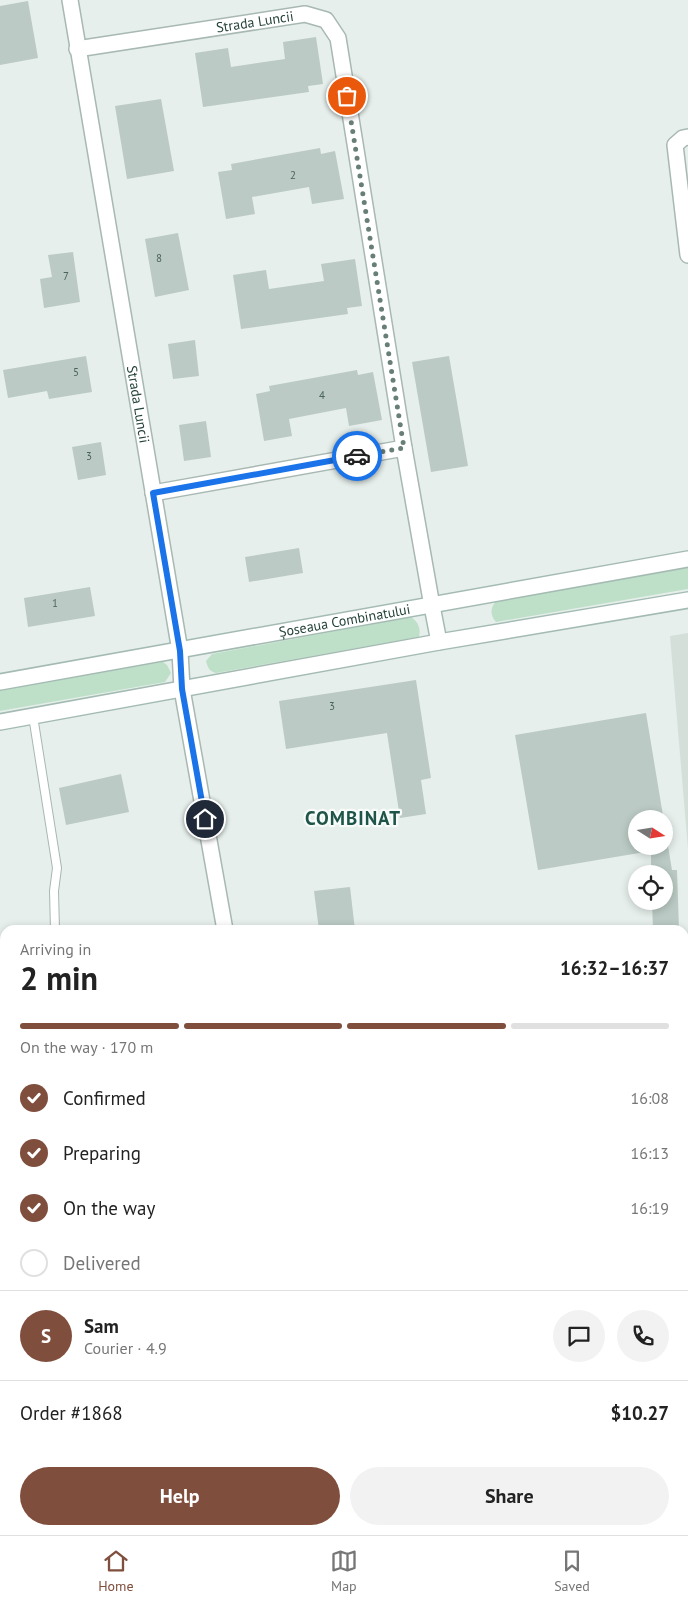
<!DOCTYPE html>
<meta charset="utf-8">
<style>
:root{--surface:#fff;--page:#f2f2f2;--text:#222;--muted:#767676;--line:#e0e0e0;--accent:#804e3d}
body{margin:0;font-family:"PT Sans",sans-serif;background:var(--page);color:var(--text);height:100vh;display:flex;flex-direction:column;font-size:19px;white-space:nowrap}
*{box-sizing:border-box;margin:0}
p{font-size:16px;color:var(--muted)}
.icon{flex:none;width:28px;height:28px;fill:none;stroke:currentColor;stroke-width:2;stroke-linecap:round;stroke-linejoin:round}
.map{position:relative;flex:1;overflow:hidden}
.sheet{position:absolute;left:0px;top:925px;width:689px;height:610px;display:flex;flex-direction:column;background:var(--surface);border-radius:15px 15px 0 0;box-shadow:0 2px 8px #0003}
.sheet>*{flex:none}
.needle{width:32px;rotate:102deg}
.controls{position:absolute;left:628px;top:810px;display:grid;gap:10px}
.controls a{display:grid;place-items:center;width:45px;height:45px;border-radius:50%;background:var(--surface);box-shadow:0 2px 8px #0003;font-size:25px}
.pin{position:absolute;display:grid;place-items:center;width:42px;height:42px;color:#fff;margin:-21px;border:2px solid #fff;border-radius:50%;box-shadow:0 1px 5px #0007}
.courier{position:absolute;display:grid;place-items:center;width:50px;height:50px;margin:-25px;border:4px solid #1a73e8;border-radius:50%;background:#fff;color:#222;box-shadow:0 1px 6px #0007}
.head em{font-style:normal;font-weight:800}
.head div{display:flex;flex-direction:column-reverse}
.head{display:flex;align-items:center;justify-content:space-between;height:85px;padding:0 20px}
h1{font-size:32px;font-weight:800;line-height:38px}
.bar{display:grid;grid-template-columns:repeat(4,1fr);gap:8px 5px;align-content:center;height:60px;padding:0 20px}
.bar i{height:6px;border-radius:4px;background:var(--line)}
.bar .current{background:var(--accent)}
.bar p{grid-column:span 4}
.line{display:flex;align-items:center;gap:12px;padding:0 20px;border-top:1px solid var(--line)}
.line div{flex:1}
.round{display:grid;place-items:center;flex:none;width:52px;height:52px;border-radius:26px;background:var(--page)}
ol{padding:0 20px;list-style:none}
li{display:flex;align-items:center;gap:15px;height:55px}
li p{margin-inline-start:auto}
li .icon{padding:5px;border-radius:50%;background:var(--accent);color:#fff;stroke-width:4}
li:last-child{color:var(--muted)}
li i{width:28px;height:28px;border:2px solid var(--line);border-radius:50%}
.cta{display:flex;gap:10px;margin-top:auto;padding:10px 20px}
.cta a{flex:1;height:58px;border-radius:30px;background:var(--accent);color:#fff;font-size:20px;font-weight:800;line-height:58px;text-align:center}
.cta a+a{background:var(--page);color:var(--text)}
.menu{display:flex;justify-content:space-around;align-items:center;height:70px;border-top:1px solid var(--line);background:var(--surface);font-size:14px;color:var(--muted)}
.menu a{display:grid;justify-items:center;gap:2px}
.menu .current{color:var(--accent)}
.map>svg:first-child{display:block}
.built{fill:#d4dfda}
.green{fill:#bfe0c8}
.building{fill:#bbcac4;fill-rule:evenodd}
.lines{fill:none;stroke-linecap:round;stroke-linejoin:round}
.lane-casing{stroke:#a8b8b2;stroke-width:10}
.street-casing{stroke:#a8b8b2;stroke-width:18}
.secondary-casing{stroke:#a4bbb3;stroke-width:18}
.lane{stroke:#fff;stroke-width:8}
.street{stroke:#fff;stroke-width:15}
.secondary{stroke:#fff;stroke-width:15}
.done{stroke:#687f78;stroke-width:5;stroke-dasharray:0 9}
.route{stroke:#1a73e8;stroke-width:6}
.labels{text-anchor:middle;stroke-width:4.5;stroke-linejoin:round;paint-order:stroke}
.number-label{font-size:11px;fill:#4a645c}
.street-label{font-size:14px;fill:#24423a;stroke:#f7fbf9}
.district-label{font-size:19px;font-weight:bold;letter-spacing:1px;fill:#1f5548;stroke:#f7fbf9}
</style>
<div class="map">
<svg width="688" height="1535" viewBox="0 0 688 1535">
<rect width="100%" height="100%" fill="#e6efeb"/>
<!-- built -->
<path class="built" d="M688 633V849L670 636Z"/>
<!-- green -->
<g class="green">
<path d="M688 568V589L496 622C490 615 490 608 496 601Z"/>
<path d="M411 617C418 622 421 628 419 637L216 673C209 671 208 668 206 661L212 654Z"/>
<path d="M163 662 167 665 171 673 165 682 0 711V690Z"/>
</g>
<!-- building -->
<g class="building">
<path d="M28 1 38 58 0 65V6Z"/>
<path d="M316 37 323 84 308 86 309 92 203 107 195 53 228 48 231 67 285 59 283 42Z"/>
<path d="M161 99 174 171 127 179 115 106Z"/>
<path d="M320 148 321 154 335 151 344 199 312 204 309 187 252 197 255 214 226 219 218 172 232 170 231 164Z"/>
<path d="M178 233 189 290 155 297 145 239Z"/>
<path d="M73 252 80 302 44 308 40 279 52 277 48 255Z"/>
<path d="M355 259 362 306 347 308 348 314 241 329 233 275 266 270 269 289 324 281 321 264Z"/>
<path d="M195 340 199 376 173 379 168 344Z"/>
<path d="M86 356 92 392 49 399 47 391 8 398 3 370Z"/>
<path d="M449 356 468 466 431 472 412 362Z"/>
<path d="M357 370 358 375 373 372 382 420 349 426 346 408 289 419 292 436 264 441 256 394 270 391 269 386Z"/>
<path d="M206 421 211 457 184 461 179 425Z"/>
<path d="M101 442 106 475 78 480 72 447Z"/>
<path d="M299 548 303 573 249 582 245 557Z"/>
<path d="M90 587 95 616 28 627 24 598Z"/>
<path d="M416 680 431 778 421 780 426 814 400 818 387 733 286 749 279 701Z"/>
<path d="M646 713 672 870H677L679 930H653L652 901H664V874H651V851L538 870 515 735ZM636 819H664V846H636Z"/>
<path d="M121 774 129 812 66 825 59 788Z"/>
<path d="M350 887 355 930H319L314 891Z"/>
</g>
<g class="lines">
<defs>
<g id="lane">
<path d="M33 716 57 868 54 891 55 930"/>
<path d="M0 977 5 975"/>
</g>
<g id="street">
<path id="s1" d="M70 0 180 651 182 689 225 930"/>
<path id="s2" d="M77 49 305 14 326 20 338 38 404 448 432 606"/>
<path d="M688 137 683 138 675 145 688 255"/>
<path d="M153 493 404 448"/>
<path d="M0 1229V1269"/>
<path d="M0 1342H5"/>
<path d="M323 1530 324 1535"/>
<path d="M566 1530V1535"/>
<path d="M356 1535 386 1530"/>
</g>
<g id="secondary">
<path d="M432 606 439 642"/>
<path id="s3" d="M0 682 688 559"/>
<path d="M0 722 439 642 688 600"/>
</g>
</defs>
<!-- lane casing -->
<use href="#lane" class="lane-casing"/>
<!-- street casing -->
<use href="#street" class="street-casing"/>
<!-- secondary casing -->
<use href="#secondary" class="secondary-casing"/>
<!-- lane -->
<use href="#lane" class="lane"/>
<!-- street -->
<use href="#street" class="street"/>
<!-- secondary -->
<use href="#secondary" class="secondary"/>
</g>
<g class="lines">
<!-- done -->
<path class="done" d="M347 96 404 448 357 456"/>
<!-- route -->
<path class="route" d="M205 819 182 689 180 651 153 493 357 456"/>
</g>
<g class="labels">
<!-- number labels -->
<g class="number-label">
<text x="293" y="179">2</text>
<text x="159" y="262">8</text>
<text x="66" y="280">7</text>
<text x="76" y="376">5</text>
<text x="322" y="399">4</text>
<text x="89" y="460">3</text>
<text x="55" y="607">1</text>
<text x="332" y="710">3</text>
</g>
<!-- street labels -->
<g class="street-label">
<text dy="5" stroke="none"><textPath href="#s2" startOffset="180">Strada Luncii</textPath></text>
<text dy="5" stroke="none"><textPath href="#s1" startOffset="410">Strada Luncii</textPath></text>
<text dy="5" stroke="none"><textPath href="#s3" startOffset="350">Șoseaua Combinatului</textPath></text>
</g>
<!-- district labels -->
<g class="district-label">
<text x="353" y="825">COMBINAT</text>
</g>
</g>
</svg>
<div class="controls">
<a><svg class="needle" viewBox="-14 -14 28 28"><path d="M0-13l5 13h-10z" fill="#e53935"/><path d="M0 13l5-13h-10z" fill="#767676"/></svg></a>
<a><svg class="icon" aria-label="locate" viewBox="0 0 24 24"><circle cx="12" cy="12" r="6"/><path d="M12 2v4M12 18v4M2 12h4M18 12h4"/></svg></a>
</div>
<div class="pin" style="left:347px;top:96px;background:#ea580c"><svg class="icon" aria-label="bag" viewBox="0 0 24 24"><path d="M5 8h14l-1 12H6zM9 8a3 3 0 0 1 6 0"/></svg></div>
<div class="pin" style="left:205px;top:819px;background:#1f2937"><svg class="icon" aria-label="home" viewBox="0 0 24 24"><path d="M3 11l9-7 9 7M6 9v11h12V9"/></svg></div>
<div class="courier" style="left:357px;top:456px"><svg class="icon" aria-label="car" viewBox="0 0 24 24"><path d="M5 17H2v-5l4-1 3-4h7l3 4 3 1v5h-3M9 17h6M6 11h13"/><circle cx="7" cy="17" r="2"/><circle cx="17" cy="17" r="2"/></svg></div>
<section class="sheet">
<div class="head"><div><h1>2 min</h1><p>Arriving in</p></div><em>16:32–16:37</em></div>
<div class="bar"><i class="current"></i><i class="current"></i><i class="current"></i><i></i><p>On the way · 170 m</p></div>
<ol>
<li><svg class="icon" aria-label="check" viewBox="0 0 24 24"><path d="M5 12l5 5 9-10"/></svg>Confirmed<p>16:08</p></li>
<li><svg class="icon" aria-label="check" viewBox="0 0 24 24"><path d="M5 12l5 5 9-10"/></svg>Preparing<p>16:13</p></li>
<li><svg class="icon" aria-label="check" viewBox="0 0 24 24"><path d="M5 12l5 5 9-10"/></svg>On the way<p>16:19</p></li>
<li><i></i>Delivered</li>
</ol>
<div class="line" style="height:90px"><b class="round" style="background:var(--accent);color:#fff">S</b><div><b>Sam</b><p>Courier · 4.9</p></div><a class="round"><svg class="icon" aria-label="chat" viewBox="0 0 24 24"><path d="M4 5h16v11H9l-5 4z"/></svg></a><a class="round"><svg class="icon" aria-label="phone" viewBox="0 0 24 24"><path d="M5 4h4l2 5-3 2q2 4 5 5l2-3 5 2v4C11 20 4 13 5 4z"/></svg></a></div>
<div class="line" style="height:65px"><div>Order #1868</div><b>$10.27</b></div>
<div class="cta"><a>Help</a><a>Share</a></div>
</section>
</div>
<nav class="menu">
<a class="current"><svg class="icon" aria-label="home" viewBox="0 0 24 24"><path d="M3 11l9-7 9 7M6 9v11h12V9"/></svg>Home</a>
<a><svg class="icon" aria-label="map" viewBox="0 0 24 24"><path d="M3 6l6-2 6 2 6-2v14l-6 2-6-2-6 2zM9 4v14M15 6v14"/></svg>Map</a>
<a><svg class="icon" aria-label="saved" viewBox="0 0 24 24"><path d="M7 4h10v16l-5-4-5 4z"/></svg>Saved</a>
</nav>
